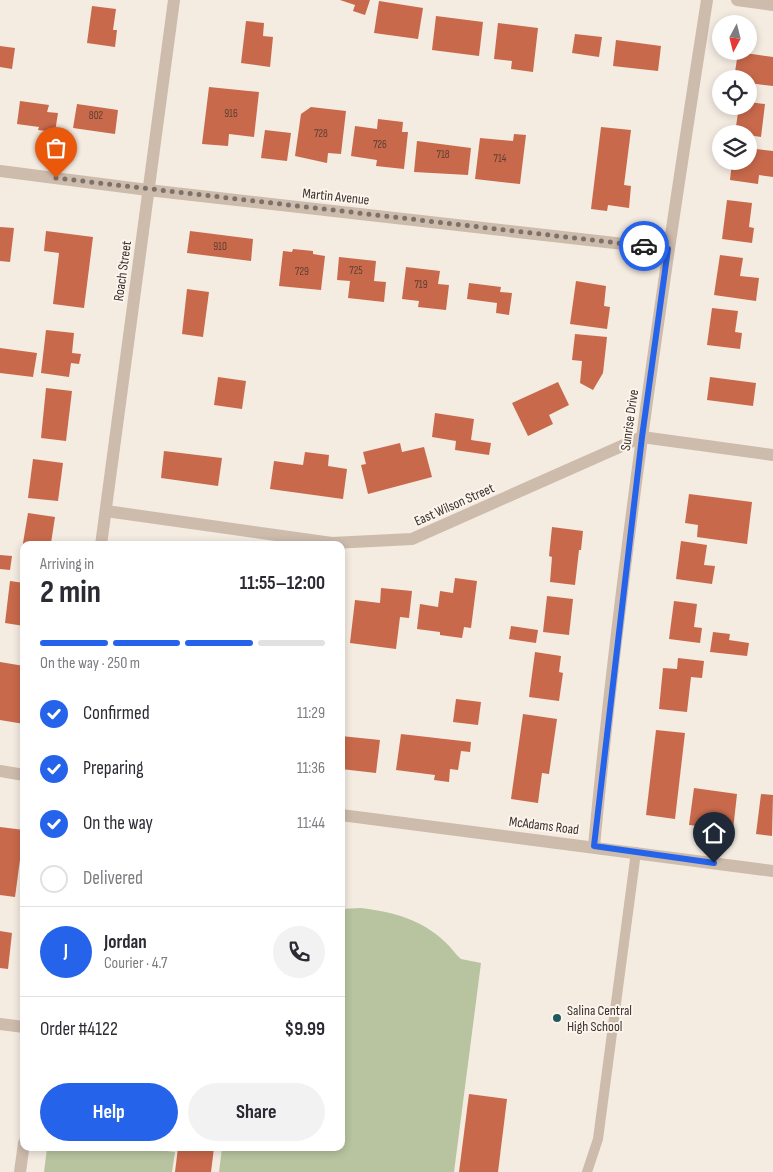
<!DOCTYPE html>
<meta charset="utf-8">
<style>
:root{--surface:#fff;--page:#f2f2f3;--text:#2b2b33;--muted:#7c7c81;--line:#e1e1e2;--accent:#2563eb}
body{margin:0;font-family:"Sofia Sans Condensed",sans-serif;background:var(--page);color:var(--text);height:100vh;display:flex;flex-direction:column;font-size:19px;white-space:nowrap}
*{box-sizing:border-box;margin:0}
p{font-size:16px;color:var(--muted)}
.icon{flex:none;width:28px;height:28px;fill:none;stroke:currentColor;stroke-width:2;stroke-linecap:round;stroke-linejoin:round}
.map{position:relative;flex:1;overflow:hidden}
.side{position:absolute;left:20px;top:541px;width:325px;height:610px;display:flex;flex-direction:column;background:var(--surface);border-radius:10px;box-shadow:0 2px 8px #0003}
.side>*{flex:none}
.needle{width:32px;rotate:187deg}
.tools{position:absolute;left:712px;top:15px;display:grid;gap:10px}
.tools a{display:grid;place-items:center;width:45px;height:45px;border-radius:50%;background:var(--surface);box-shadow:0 2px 8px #0003;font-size:25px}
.pin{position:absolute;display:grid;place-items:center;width:42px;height:42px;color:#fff;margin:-51px -21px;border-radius:50% 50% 50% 0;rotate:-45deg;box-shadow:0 0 5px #0007}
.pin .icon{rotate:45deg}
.courier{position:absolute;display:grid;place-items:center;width:50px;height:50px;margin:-25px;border:4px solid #2563eb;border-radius:50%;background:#fff;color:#222;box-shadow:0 1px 6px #0007}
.head em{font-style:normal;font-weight:700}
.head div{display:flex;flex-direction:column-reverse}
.head{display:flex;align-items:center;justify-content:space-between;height:85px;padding:0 20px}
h1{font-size:32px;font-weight:700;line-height:38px}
.bar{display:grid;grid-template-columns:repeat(4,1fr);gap:8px 5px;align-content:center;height:60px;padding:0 20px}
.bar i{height:6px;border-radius:4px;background:var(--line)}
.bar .current{background:var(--accent)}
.bar p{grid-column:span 4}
.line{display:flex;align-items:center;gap:12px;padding:0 20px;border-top:1px solid var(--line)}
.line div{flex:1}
.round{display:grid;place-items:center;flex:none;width:52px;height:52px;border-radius:26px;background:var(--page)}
ol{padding:0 20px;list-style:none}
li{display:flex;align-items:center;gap:15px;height:55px}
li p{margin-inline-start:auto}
li .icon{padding:5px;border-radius:50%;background:var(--accent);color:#fff;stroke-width:4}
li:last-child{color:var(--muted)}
li i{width:28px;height:28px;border:2px solid var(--line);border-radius:50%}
.button{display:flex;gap:10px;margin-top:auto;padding:10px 20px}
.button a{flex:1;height:58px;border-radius:30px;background:var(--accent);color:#fff;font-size:20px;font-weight:700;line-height:58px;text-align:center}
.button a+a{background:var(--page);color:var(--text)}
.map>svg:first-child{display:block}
.green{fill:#b8c4a0}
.building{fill:#c8694b}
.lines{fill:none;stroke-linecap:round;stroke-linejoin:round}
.service{stroke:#cdbbac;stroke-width:10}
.minor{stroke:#cdbbac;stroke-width:12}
.done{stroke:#7c716b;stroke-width:5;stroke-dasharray:0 9}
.route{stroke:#2563eb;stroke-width:6}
.poi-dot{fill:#1f5a5e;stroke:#fbf5ee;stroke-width:2}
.labels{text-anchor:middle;stroke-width:4;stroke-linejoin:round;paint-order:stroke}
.number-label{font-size:11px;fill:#5e3e33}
.street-label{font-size:14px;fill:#3b302b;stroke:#fbf5ee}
.poi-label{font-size:14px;fill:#3b302b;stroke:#fbf5ee;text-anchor:start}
</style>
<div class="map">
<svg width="773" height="1172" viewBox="0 0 773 1172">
<rect width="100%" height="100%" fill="#f4ebe1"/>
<!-- green -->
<g class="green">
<path d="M361 908C393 912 421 919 445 942 451 947 455 954 461 959L481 963 454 1172H219L222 1148H341V909Z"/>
<path d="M47 1148H139L175 1152 172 1172H44Z"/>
</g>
<!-- building -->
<g class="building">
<path d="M340 0H370L365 15 353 11 355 5Z"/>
<path d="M379 1 423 8 418 39 374 33Z"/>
<path d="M92 6 116 9 113 30H117L115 47 87 43Z"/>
<path d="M436 16 483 22 479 56 432 50Z"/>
<path d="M246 21 264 23 263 36 273 37 270 67 241 63Z"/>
<path d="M498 23 538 28 533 72 511 69 512 61 494 59Z"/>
<path d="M575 34 602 37 599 57 572 53Z"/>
<path d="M616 40 661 46 658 71 613 66Z"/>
<path d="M0 46 15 48 12 69 0 67Z"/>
<path d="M738 52 773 57V86L749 83V79H734Z"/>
<path d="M209 87 259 92 254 137 229 134 228 146 202 144Z"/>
<path d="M20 101 49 105 47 112 58 113 55 132 38 130 39 127 17 124Z"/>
<path d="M749 102 765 104 761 137 735 133 739 106H749Z"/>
<path d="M77 104 118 110 115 134 73 128Z"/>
<path d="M311 107 346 111 341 154 328 153 327 163 295 156 301 114Z"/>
<path d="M378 119 403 122 402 132H408L404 169 376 166 377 160 351 156 355 126 377 129Z"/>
<path d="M601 127 631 130 624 185 631 186 629 208 608 205 607 211 591 209Z"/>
<path d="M265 130 291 133 287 161 261 158Z"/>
<path d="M514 134 526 135 520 184 475 179 480 138 513 141Z"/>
<path d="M417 141 471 148 468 175 414 172Z"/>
<path d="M749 148 773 151V177L759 175 758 184 730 180 732 161H749Z"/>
<path d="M727 200 752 203 749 227 754 228 752 243 722 239Z"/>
<path d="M0 227 14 228 10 262 0 261Z"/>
<path d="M46 231 93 237 84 308 53 304 59 253 44 251Z"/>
<path d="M190 231 253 239 251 261 187 253Z"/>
<path d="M293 249 313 251V254L325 256 321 290 279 286 283 251 292 252Z"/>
<path d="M720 255 743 258 740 276 759 278 756 301 714 295Z"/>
<path d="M339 257 376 261 374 281 386 282 384 302 348 298 350 281 337 280Z"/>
<path d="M406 267 440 271 438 284 449 285 446 310 418 307 419 301 402 299Z"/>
<path d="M576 281 606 286 604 306 610 307 607 329 570 324Z"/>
<path d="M469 283 501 287 500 292 512 293 509 315 496 313 497 303 467 299Z"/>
<path d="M187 289 209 292 203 337 182 334Z"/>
<path d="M712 308 738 311 735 332 742 333 740 349 707 345Z"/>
<path d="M46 330 74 333 72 353 81 354 79 364 71 363 69 377 41 373Z"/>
<path d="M575 334 607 337 603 373 593 390 580 383 582 361 572 360Z"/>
<path d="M0 348 37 353 33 377 0 373Z"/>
<path d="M218 377 246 381 242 409 214 405Z"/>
<path d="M710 377 756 383 753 406 707 400Z"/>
<path d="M558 382 569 405 549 415 553 424 528 436 512 403Z"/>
<path d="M46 388 72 391 66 441 41 438Z"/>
<path d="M435 413 474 419 471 440 491 443 489 455 455 450 456 441 432 437Z"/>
<path d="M400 443 402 452 424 447 432 477 368 494 361 465 366 464 363 452Z"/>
<path d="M164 451 222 458 218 486 161 478Z"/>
<path d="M305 452 329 455 328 466 347 469 343 499 270 489 274 461 303 465Z"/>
<path d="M33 459 63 463 58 501 28 498Z"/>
<path d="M689 494 752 502 747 544 697 537 698 525 685 523Z"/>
<path d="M28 513 55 517 51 543 24 545V562L20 561Z"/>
<path d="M552 527 583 531 581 550H579L575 585 550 582 552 557 549 556Z"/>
<path d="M681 541 707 545 704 565 715 566 712 584 676 579Z"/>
<path d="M0 555 12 556 10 570 0 569Z"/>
<path d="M455 578 477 581 471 628 464 627 462 638 440 635V632L417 629 420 604 438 607 440 591 453 593Z"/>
<path d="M10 581 24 583V626L5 623Z"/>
<path d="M381 588 412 591 409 618 400 617 396 649 350 643 355 600 380 603Z"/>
<path d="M547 596 573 599 569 635 543 632Z"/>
<path d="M674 601 697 604 694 627 702 628 700 643 669 639Z"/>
<path d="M511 626 538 630 536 643 509 639Z"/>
<path d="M713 632 730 634 729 640 749 643 747 656 710 652Z"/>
<path d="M535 652 561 656 559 672 563 673 559 701 529 697Z"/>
<path d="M678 658 704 661 702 678 691 677 687 712 659 709 663 668 677 669Z"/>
<path d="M0 662 24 666V724L0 720Z"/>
<path d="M456 699 481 702 478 725 453 722Z"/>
<path d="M523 714 557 719 549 774 542 773 538 803 511 799Z"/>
<path d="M656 730 685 733 675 819 646 815Z"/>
<path d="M401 734 471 742 470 752 461 751 458 770 450 769 449 782 434 780 435 775 396 770Z"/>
<path d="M341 736 380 740 376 773 341 769Z"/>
<path d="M694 788 737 794 733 830 689 825Z"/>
<path d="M761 794 773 795 772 836 756 834Z"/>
<path d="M0 827 24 830 15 897 0 895Z"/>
<path d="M0 931 12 933 8 969 0 968Z"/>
<path d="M469 1094 507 1099 498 1172H459Z"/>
<path d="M178 1148H214L211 1172H175Z"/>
</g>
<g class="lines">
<!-- service -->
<path class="service" d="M587 1172 598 1139 636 852"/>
<!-- minor -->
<g class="minor">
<path d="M737 0 773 5"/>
<path d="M0 171 148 190 668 249"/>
<path d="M106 511 332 543 412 539 642 437 773 455"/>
<path d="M101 545 174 0"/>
<path d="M0 771 24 775"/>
<path d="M341 815 773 871"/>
<path d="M594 846C621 563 663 281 707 0"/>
<path d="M0 1024 24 1027"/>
<path d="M20 1172 24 1143"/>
</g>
</g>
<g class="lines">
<!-- done -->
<path class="done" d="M56 178 644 246"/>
<!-- route -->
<path class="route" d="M644 246 668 249 642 437 594 846 714 863"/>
</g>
<!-- markers -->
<circle class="poi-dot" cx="557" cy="1018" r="5"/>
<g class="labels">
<!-- number labels -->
<g class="number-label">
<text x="231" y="117">916</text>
<text x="96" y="119">802</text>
<text x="321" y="137">728</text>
<text x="380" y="148">726</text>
<text x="443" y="158">718</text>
<text x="500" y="162">714</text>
<text x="220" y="250">910</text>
<text x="356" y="274">725</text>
<text x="302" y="275">729</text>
<text x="421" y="288">719</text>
</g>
<!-- street labels -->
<g class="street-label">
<text transform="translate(336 196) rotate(6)" y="5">Martin Avenue</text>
<text transform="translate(122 271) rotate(-82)" y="5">Roach Street</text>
<text transform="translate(629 420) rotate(-82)" y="5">Sunrise Drive</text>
<text transform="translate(454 504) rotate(-24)" y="5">East Wilson Street</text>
<text transform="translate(544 825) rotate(7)" y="5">McAdams Road</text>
</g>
<!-- poi labels -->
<g class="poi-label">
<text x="567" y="1015">Salina Central<tspan x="567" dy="16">High School</tspan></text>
</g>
</g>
</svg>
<div class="tools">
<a><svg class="needle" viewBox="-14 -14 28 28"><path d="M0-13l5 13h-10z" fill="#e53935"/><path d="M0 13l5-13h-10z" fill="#7c7c81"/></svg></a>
<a><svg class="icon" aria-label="locate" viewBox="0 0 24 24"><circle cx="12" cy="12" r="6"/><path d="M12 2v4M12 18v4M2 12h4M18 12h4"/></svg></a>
<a><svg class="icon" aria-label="layers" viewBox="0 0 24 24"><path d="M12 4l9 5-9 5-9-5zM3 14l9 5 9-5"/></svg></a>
</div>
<div class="pin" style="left:56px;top:178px;background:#ea580c"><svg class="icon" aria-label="bag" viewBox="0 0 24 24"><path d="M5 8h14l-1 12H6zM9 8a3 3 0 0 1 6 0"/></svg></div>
<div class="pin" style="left:714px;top:863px;background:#1f2937"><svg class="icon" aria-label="home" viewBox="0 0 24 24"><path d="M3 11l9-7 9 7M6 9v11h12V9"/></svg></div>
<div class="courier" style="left:644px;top:246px"><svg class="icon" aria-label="car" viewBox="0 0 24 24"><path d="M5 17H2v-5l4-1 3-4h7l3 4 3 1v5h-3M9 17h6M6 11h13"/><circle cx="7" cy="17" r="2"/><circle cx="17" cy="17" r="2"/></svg></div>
<section class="side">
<div class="head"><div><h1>2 min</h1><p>Arriving in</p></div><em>11:55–12:00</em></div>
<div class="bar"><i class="current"></i><i class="current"></i><i class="current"></i><i></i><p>On the way · 250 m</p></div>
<ol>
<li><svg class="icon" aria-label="check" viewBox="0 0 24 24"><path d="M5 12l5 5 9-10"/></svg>Confirmed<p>11:29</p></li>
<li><svg class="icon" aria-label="check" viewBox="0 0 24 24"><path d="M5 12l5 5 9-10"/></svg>Preparing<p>11:36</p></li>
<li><svg class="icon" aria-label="check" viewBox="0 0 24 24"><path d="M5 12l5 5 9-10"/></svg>On the way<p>11:44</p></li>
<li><i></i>Delivered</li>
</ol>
<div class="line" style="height:90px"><b class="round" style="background:var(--accent);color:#fff">J</b><div><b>Jordan</b><p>Courier · 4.7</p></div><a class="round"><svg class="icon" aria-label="phone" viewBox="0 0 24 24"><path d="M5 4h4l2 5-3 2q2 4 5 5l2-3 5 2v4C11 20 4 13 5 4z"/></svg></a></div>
<div class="line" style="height:65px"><div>Order #4122</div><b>$9.99</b></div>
<div class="button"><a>Help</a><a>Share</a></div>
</section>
</div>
